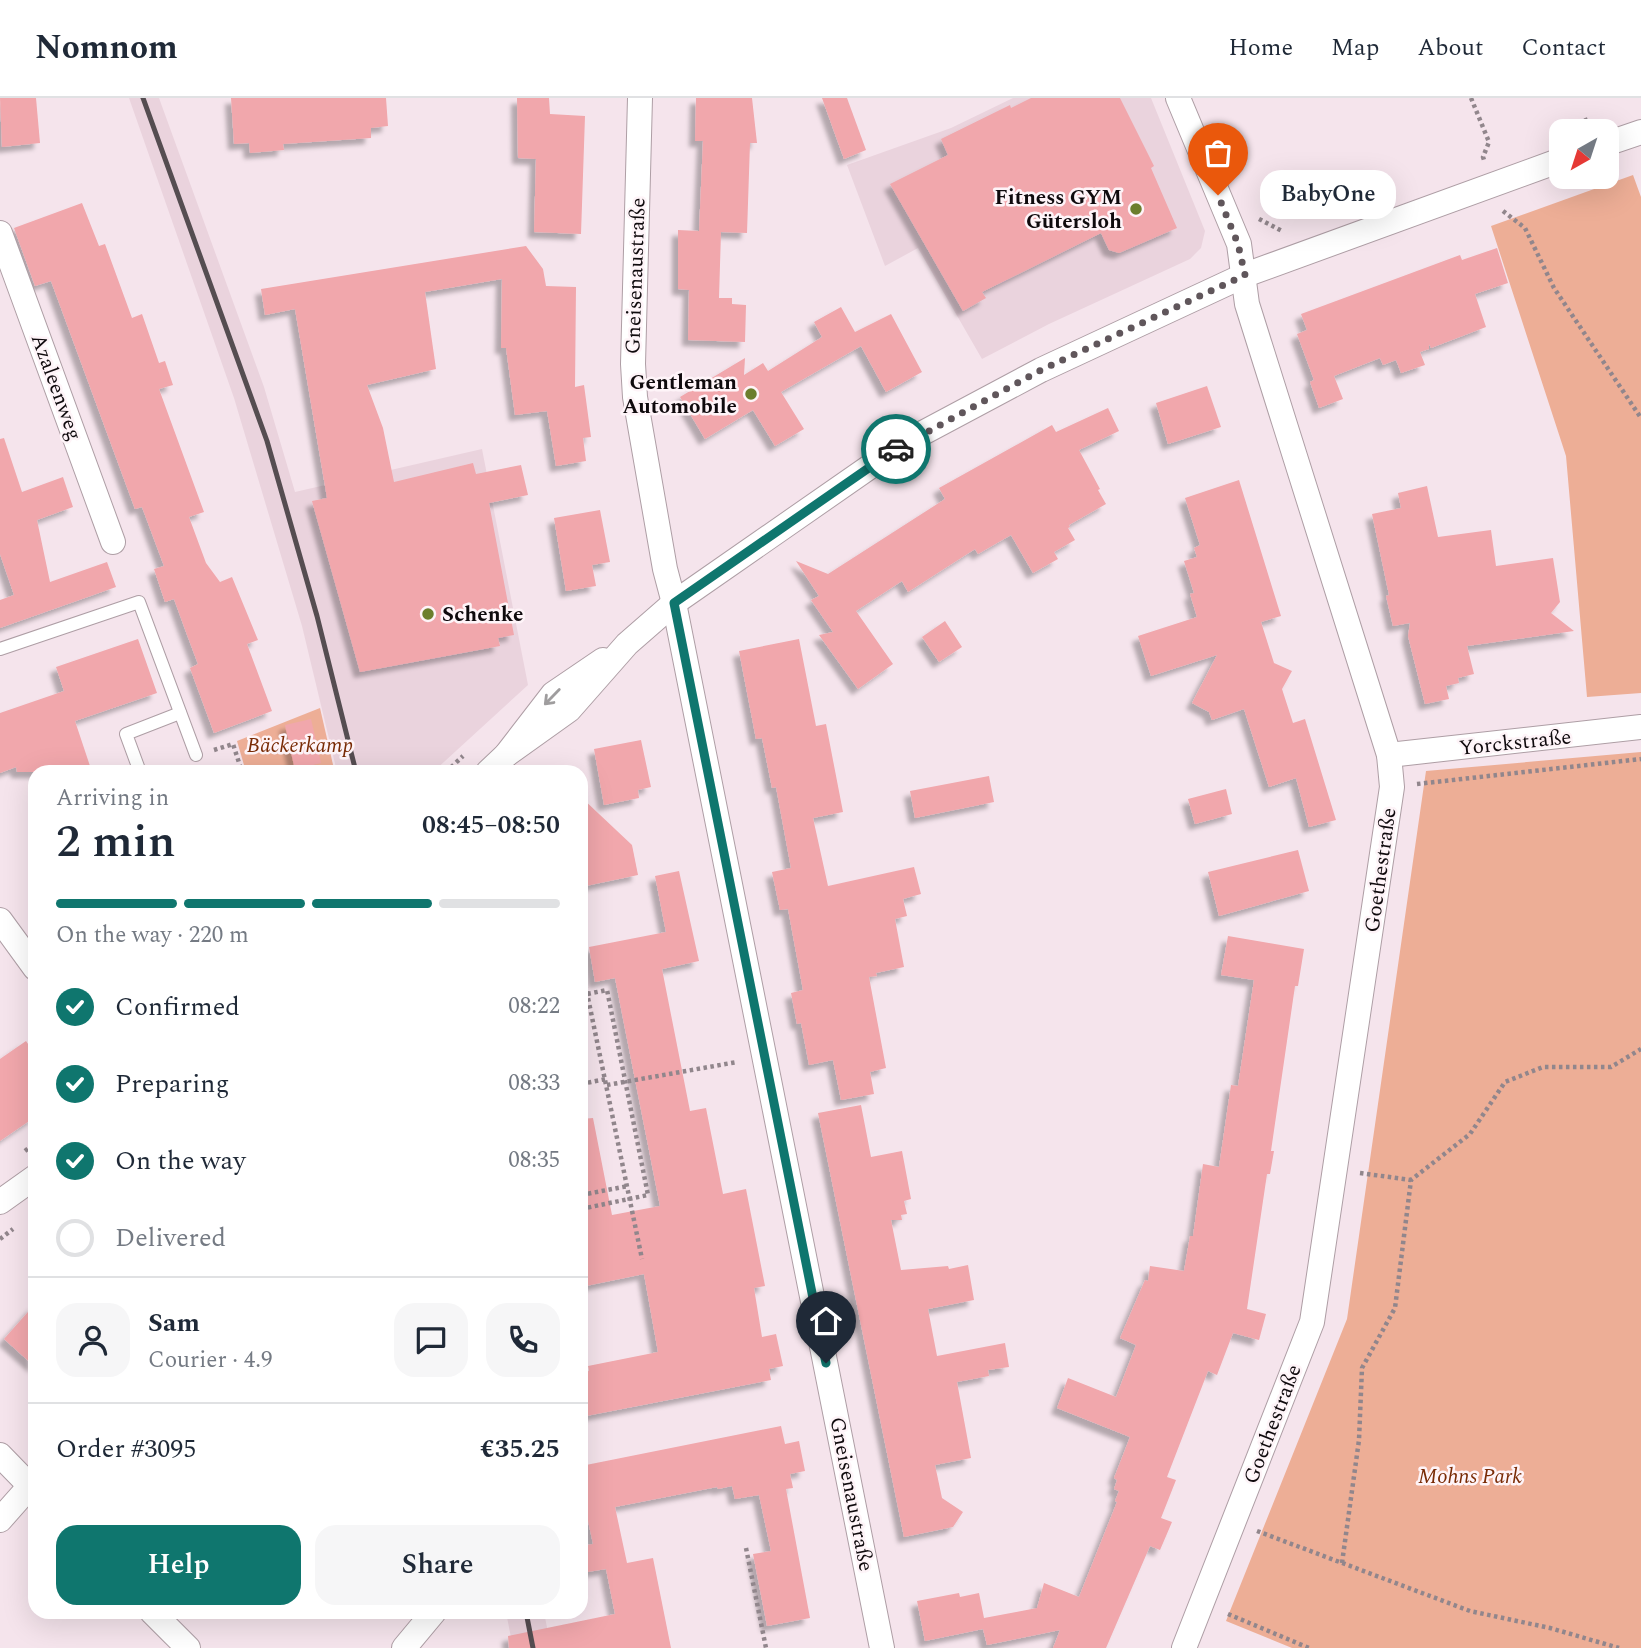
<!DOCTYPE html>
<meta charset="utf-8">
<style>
:root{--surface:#fff;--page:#f6f6f7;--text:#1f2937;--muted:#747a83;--line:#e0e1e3;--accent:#0f766e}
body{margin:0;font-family:Spectral,serif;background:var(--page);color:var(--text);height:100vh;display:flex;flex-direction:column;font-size:26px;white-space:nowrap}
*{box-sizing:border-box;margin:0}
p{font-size:23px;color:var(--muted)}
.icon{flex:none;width:38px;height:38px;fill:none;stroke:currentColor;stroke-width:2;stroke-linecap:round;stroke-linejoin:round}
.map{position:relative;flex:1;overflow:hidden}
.side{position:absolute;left:28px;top:667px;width:560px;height:854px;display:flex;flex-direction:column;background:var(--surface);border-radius:21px;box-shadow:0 7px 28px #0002}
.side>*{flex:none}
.needle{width:46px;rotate:219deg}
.buttons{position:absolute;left:1549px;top:21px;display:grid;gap:14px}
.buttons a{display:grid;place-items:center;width:70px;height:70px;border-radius:14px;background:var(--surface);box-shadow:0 7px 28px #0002;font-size:35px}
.pin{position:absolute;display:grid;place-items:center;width:60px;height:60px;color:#fff;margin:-72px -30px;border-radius:50% 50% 50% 0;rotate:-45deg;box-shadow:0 0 7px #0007}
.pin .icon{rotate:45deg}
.courier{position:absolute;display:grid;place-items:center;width:70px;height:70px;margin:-35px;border:5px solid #0f766e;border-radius:50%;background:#fff;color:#222;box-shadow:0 2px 9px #0007}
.bubble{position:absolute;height:49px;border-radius:21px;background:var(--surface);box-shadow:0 7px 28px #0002;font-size:23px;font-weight:600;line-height:49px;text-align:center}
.summary em{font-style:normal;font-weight:600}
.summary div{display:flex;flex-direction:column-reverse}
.summary{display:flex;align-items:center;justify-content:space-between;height:119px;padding:0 28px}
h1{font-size:46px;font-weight:600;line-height:52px}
.bar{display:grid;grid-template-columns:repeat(4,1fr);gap:10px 7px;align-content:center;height:84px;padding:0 28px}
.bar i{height:9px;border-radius:5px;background:var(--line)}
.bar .on{background:var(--accent)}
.bar p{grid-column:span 4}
.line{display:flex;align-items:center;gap:18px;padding:0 28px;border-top:2px solid var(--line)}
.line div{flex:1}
.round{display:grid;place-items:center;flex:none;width:74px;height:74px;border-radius:21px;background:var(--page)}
ol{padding:0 28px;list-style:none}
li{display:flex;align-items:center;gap:21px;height:77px}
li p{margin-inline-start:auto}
li .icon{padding:7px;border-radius:50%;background:var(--accent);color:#fff;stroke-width:4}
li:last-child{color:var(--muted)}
li i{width:38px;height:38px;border:4px solid var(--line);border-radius:50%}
.action{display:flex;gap:14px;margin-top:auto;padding:14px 28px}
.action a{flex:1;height:80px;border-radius:21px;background:var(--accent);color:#fff;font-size:28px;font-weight:600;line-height:80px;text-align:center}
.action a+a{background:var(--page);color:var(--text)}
header{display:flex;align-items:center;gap:42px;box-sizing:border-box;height:98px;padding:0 35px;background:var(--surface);border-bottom:2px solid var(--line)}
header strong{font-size:33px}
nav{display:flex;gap:38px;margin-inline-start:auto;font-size:24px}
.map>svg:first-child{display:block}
.built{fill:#ead3dd}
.green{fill:#edae96}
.building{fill:#f1a7ac;filter:url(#shadow)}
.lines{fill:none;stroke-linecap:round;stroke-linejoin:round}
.service-casing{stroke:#ae9ea5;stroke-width:14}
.minor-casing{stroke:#ae9ea5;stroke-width:26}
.path{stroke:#91868c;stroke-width:4.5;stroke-dasharray:3.5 3.5;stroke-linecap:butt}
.service{stroke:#fff;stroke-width:12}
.minor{stroke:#fff;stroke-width:24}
.rail{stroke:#554d51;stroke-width:5}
.oneway{stroke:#9f9d9e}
.done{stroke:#60565b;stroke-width:7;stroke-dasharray:0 12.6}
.route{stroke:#0f766e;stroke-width:9}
.poi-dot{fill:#6c7e2d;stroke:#fef4f8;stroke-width:2.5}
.labels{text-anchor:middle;stroke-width:5;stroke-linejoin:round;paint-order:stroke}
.poi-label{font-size:21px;font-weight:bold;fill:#0f0a0d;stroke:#fef4f8;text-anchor:end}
.street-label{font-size:21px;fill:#0f0a0d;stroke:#fef4f8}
.park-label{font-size:21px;font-style:italic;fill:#792b05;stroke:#fef4f8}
</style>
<header>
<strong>Nomnom</strong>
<nav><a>Home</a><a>Map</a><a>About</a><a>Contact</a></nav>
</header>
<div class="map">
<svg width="1641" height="1550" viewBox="0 0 1641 1550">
<defs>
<filter id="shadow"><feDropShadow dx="-6" dy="6" stdDeviation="2" flood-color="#0004"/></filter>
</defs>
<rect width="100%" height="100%" fill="#f5e4ec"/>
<!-- built -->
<g class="built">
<path d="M129 0H159L264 289 295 394 482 351 528 587 433 674H337L302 528 234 300Z"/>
<path d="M1013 0H1151L1205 133 1201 150 1190 161 1049 226 982 261 918 150 885 168 847 67 951 30Z"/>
<path d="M506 1514H544L551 1550H513Z"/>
</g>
<!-- green -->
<g class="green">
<path d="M1633 77 1641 99V595L1587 599 1566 358 1491 128Z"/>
<path d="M320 610 334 671 324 674H246L237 643Z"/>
<path d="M1641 654V1550H1292L1226 1523 1347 1221 1426 673Z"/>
</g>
<!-- building -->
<g class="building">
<path d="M0 0H36L40 45 2 49Z"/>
<path d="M231 0H386L388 28 371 30V40L283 46 284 52 250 55 249 45 234 46Z"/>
<path d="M517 0H549L550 16 585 18 581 136 534 134 536 61 518 60Z"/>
<path d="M696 0H752L757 45H750L747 135 721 134 719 200H732V206L746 207 745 244 688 242 689 192 678 191V132L699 133 703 43H695Z"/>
<path d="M822 0H847L866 52 844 61Z"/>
<path d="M1031 0H1120L1154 68 1151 70 1177 130 1119 155 1109 152 1101 135 982 194 986 200 963 213 890 86 948 57 941 41 1010 7 1011 10Z"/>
<path d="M82 105 99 148 105 146 132 220 142 216 159 265 165 263 173 287 159 291 204 414 189 419 206 465 220 484 232 479 258 542 247 546 272 613 214 635 190 570 198 566 186 534 174 501 165 504 154 471 164 468 142 409 135 411 51 183 35 188 14 130Z"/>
<path d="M526 148 543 171 546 188 576 189 575 289 584 287 591 339 583 340 586 363 556 368 547 313 515 317 506 250H501L502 181 425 194 436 271 367 287 383 330 394 384 473 365 476 376 521 367 528 397 489 405 514 537 498 540 500 548 360 574 312 403 327 400 295 211 265 217 261 191Z"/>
<path d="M1497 150 1508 185 1475 196 1486 229 1431 250 1429 246V251L1420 254 1425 267 1401 275 1396 262 1383 267 1380 260 1334 278 1343 301 1319 310 1310 284 1314 282 1297 236 1307 232 1301 216 1460 157 1462 162Z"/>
<path d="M841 209 855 234 891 216 922 274 886 294 861 248 781 294 804 331 775 348 753 312 705 341 680 299 745 260 744 277 763 265 768 273 822 239 814 224Z"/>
<path d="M1207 288 1221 329 1168 346 1156 305Z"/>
<path d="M1108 310 1119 333 1079 352 1100 391 1098 392 1106 406 1069 427 1070 429 1068 430 1075 442 1054 454 1058 461 1033 475 1011 437 978 456 975 451 908 494 902 483 856 513 893 566 858 591 819 537 833 534 811 502 819 498 796 463 828 476 945 401 939 390 1052 327 1056 334Z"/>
<path d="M4 340 22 394 63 379 73 409 37 422 50 484 107 464 116 489 0 530V502L14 497 0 456V341Z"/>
<path d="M1239 382 1281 518 1261 524 1274 565 1292 573 1282 591 1293 625 1305 621 1336 722 1309 729 1296 680 1269 689 1244 611 1212 622 1209 614 1192 605 1217 557 1151 578 1138 538 1197 519 1190 496 1194 495 1184 463 1197 459 1194 450 1200 447 1185 400Z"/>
<path d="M1427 388 1438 439 1491 432 1496 468 1553 460 1560 504 1551 515 1574 533 1467 548 1474 576 1458 580 1459 585 1446 588 1449 601 1425 606 1408 538 1410 525 1393 528 1386 498 1389 497 1372 416 1401 410 1398 395Z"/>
<path d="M600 412 610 464 592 467 596 488 566 493 554 420Z"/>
<path d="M945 523 962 549 939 564 922 539Z"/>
<path d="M138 541 157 595 75 623 92 674H17L16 669 0 675V615L64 593 56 569Z"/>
<path d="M799 541 816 628 826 626 843 714 813 720 828 788 914 769 921 796 903 801 907 818 895 821 904 869 876 875 877 878 869 879 886 970 870 974 874 996 841 1002 833 962 809 967 801 925 797 926 791 895 803 892 788 811 780 812 772 774 791 770 776 689 772 690 762 640 756 641 739 553Z"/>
<path d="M311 621 321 665 295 672 285 627Z"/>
<path d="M641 642 651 689 638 692 639 700 604 707 594 651Z"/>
<path d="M989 678 994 704 915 720 910 693Z"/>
<path d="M1226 691 1232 716 1195 726 1188 701Z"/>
<path d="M581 699 632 747 638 777 581 789Z"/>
<path d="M1298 752 1309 793 1219 818 1208 774Z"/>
<path d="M679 773 699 863 662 871 690 1013 706 1010 723 1096 746 1091 765 1188 754 1190 762 1239 776 1236 783 1268 769 1271 771 1282 581 1319V1274L589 1273 588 1268 658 1254 644 1176 581 1189V1021L593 1020 612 1117 660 1108 615 880 595 884 589 849 666 834 655 778Z"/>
<path d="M1228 838 1304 851 1298 888H1295L1271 1053H1274L1270 1076H1267L1247 1211 1266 1216 1259 1242 1233 1235 1217 1277 1208 1273 1167 1379 1176 1382 1161 1420 1172 1424 1160 1452 1150 1448 1106 1550H1053L1060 1532 987 1547 983 1531 925 1543 917 1503 959 1495 960 1499 979 1495 984 1520 1037 1510 1044 1485 1079 1499 1117 1404 1115 1403 1119 1393 1114 1391 1117 1382 1114 1380 1130 1339 1057 1310 1068 1280 1116 1299 1136 1247 1120 1240 1145 1182 1148 1183 1150 1168 1184 1173 1190 1138H1193L1203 1066 1219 1069 1231 987 1238 988 1254 882 1221 877Z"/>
<path d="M26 943 35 956V1019L0 1043V961Z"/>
<path d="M861 1007 871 1059 902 1053 911 1101 904 1103 907 1116 901 1117 902 1122H891L901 1172 948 1168 949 1171 968 1167 974 1202 928 1211 937 1258 1005 1245 1009 1269 988 1272 989 1278 957 1284 971 1360 935 1367 942 1400 963 1414 953 1429 904 1439 818 1015Z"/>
<path d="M35 1206V1269L4 1241Z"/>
<path d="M781 1328 785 1346 799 1343 805 1373 790 1376 793 1390 786 1391 810 1520 767 1528 753 1456 771 1453 759 1397 735 1401 732 1388 718 1391 717 1389 615 1409 627 1465 653 1460 671 1550H509L508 1538 615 1516 606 1471 581 1475V1448L593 1446 581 1390V1368Z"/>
</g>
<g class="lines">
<defs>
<g id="service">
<path d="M0 551 139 504 196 657"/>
<path d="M140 674 126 636 180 615"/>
</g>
<g id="minor">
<path d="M640 0 633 266 635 299 665 471 674 505 882 1550"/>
<path d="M1178 0 1239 146 1247 206 1389 657 1392 689 1312 1224 1184 1550"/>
<path d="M1606 46 1641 34"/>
<path d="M0 135 113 444"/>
<path d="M506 657 569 612 627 546 674 505 904 345 1041 272 1245 177 1561 62"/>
<path d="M1389 657 1641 629"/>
<path d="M488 674 506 657 553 596 603 562"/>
<path d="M0 822 35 870"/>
<path d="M0 1104 35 1079"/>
<path d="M0 1357 35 1393"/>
<path d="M0 1422 30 1388"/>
<path d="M152 1514 188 1550"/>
<path d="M404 1550 434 1514"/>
</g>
</defs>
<!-- service casing -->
<use href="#service" class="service-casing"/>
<!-- minor casing -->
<use href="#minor" class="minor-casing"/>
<!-- path -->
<g class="path">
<path d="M1471 0 1489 44 1483 59 1484 62"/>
<path d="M1558 32 1589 21"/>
<path d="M1578 86 1599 79"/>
<path d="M1503 113 1525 130 1554 190 1641 320"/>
<path d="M1259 121 1282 133"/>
<path d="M214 652 233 646 242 674"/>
<path d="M446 674 463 658"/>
<path d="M1417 686 1641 661"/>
<path d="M581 866 642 1161"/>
<path d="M581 986 606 981"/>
<path d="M607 987 737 964"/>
<path d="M25 1053 35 1045"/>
<path d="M1360 1075 1411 1082"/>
<path d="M581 1097 628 1088"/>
<path d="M581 1111 648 1097 607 892 587 896"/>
<path d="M0 1141 13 1131"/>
<path d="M1257 1433 1470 1513 1550 1530 1619 1550"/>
<path d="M746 1450 766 1550"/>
<path d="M1342 1465 1359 1342 1362 1270 1395 1210 1411 1082 1470 1036 1505 984 1543 969H1611L1641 951"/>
<path d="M1228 1516 1309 1550"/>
</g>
<!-- service -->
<use href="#service" class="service"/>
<!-- minor -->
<use href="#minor" class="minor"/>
<!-- rail -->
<g class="rail">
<path d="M143 0 267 343 317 518 356 674"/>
<path d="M526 1514 533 1550"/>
</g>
</g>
<!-- one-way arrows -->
<defs><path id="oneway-shaft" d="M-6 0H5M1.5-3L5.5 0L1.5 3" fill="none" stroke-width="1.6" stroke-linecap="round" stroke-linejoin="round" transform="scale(1.75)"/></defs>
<use class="oneway" href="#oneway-shaft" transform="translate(552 599) rotate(134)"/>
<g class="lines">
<!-- done -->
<path class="done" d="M896 351 1041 272 1245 177 1238 146 1218 97"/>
<!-- route -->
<path class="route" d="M826 1265 674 505 896 351"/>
</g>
<!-- markers -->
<g class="poi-dot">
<circle cx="1136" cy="111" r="7"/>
<circle cx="751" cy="296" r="7"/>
<circle cx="428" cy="516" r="7"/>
</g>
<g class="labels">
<!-- poi labels -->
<g class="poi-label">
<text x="1122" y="106">Fitness GYM<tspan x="1122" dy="24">Gütersloh</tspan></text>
<text x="737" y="291">Gentleman<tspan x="737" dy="24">Automobile</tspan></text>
<text x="442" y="523" text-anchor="start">Schenke</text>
</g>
<!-- street labels -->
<g class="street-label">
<text transform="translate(635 178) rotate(-88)" y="7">Gneisenaustraße</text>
<text transform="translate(57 289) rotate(70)" y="7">Azaleenweg</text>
<text transform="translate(1515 644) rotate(-6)" y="7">Yorckstraße</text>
<text transform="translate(1380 772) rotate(-82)" y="7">Goethestraße</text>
<text transform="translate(1272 1326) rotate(-69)" y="7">Goethestraße</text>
<text transform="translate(852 1396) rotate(79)" y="7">Gneisenaustraße</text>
</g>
<!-- park labels -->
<g class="park-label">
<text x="300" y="654">Bäckerkamp</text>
<text x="1470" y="1385">Mohns Park</text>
</g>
</g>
</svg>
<div class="buttons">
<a><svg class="needle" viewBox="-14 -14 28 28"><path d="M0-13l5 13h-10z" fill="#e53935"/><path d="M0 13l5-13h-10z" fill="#747a83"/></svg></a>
</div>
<div class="pin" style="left:1218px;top:97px;background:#ea580c"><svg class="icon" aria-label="bag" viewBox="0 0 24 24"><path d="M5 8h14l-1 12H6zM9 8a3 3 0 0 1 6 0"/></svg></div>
<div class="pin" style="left:826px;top:1265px;background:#1f2937"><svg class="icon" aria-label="home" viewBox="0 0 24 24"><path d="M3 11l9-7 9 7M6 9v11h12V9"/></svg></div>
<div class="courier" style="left:896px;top:351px"><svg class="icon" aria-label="car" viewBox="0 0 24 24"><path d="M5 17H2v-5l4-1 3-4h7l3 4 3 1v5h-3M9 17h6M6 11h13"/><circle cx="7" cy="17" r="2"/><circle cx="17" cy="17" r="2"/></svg></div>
<div class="bubble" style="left:1260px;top:72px;width:136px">BabyOne</div>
<section class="side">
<div class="summary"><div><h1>2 min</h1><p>Arriving in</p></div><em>08:45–08:50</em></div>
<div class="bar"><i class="on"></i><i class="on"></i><i class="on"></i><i></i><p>On the way · 220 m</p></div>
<ol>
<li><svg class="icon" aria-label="check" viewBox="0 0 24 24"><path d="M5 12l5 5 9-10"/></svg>Confirmed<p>08:22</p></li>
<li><svg class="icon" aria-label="check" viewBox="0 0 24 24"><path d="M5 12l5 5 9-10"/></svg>Preparing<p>08:33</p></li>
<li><svg class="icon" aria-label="check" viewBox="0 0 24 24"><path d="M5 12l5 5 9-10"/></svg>On the way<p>08:35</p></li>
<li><i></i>Delivered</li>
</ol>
<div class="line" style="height:126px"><a class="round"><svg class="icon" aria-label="person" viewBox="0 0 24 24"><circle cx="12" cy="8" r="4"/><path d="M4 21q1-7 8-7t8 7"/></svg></a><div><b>Sam</b><p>Courier · 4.9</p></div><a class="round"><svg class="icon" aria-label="chat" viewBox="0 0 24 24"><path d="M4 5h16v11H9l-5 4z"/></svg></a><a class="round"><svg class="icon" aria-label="phone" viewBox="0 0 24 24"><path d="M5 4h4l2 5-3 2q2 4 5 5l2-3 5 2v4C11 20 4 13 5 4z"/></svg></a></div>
<div class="line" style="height:91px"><div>Order #3095</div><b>€35.25</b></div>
<div class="action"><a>Help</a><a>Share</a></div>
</section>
</div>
